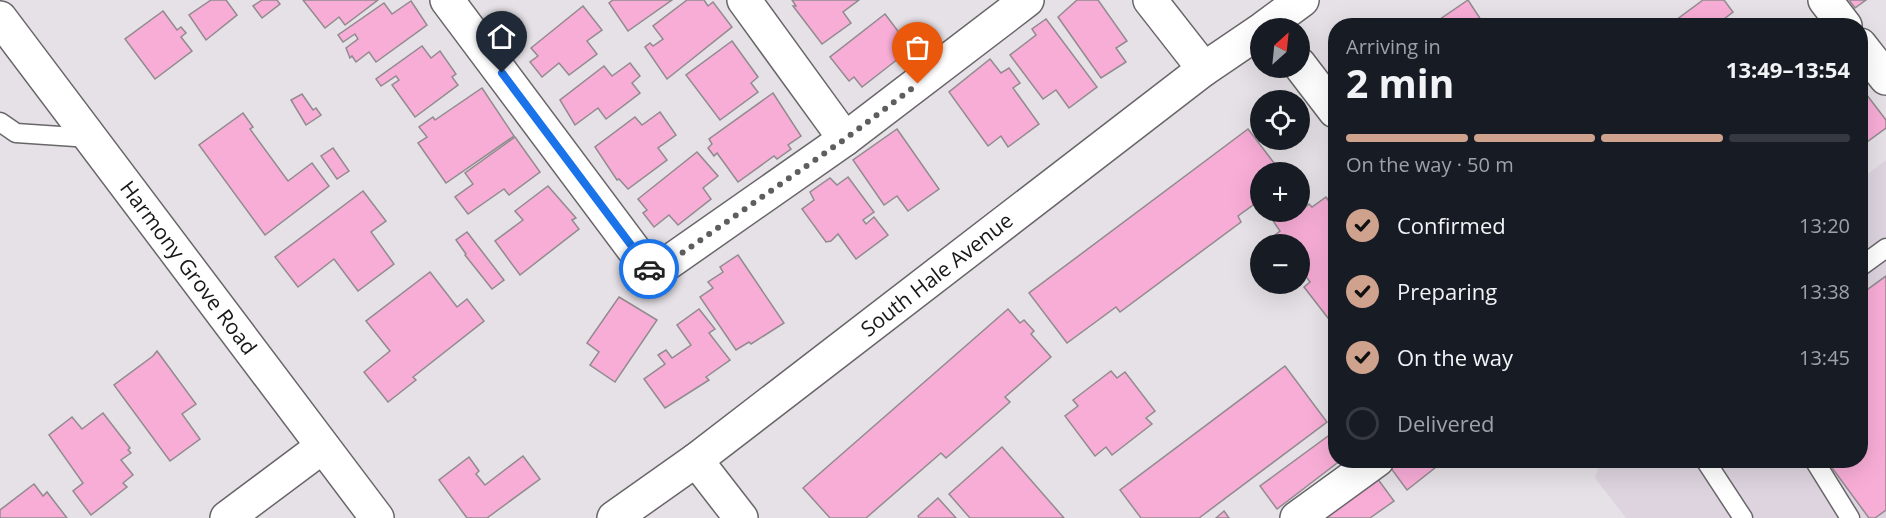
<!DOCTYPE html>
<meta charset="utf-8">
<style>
:root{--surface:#171b24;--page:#242831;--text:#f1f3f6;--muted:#9ea1a6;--line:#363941;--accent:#cea28d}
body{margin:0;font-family:"Open Sans",sans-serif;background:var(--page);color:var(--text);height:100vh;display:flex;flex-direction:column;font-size:22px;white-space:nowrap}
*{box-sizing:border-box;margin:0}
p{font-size:20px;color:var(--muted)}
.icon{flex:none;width:33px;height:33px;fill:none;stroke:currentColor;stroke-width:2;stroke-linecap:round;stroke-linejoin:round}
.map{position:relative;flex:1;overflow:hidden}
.drawer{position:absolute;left:1328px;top:18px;width:540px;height:450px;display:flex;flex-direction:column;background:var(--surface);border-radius:24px;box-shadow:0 6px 24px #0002}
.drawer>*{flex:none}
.needle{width:39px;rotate:27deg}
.tools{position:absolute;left:1250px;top:18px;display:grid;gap:12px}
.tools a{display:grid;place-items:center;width:60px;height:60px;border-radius:50%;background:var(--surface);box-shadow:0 6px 24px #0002;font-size:30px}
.pin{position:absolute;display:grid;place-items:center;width:51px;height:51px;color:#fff;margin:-62px -26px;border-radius:50% 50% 50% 0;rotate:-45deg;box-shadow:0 0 6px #0007}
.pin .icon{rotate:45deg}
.courier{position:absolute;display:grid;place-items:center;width:60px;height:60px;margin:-30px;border:4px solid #1a73e8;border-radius:50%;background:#fff;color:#222;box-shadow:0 2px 8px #0007}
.summary em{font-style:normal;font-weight:700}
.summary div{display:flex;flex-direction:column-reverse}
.summary{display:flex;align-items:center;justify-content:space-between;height:102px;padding:0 18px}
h1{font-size:39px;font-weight:700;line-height:45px}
.bar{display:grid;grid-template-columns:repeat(4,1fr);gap:9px 6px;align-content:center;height:72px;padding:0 18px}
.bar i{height:8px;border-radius:4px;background:var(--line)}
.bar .current{background:var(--accent)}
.bar p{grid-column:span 4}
ol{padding:0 18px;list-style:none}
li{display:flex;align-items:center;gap:18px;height:66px}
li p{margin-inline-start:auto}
li .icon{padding:6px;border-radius:50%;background:var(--accent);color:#111;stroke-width:4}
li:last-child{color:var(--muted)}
li i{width:33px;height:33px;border:3px solid var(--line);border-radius:50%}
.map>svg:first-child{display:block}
.built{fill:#ddd4e0}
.building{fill:#f8add7;stroke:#918b8e;stroke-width:1.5}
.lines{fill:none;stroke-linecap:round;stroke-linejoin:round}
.service-casing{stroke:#69666a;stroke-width:21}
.minor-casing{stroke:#69666a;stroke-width:36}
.tertiary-casing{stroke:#69666a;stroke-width:36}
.service{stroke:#fff;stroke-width:18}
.minor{stroke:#fff;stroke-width:33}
.tertiary{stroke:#fff;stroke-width:33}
.done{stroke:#5f5d60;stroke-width:6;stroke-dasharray:0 10.8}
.route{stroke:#1a73e8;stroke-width:8}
.labels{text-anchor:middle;stroke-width:4.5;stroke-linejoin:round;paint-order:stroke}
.street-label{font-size:21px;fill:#171618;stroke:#fff}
</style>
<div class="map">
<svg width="1886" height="518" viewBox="0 0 1886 518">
<rect width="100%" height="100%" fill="#e5e1e6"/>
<!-- built -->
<path class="built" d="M1886 160V518H1626L1595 478 1601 461 1860 460V180Z"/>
<!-- building -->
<g class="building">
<path d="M211 0H226L237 15 206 40 189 15Z"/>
<path d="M262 0H277L280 4 262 18 253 6Z"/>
<path d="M303 0H378L345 25 339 17 325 28Z"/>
<path d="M613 0H672L628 31 609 3Z"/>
<path d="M687 0H704L708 6 713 2 732 27 667 79 645 47 650 43 653 46 663 39 653 26Z"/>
<path d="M792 0H859L843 12 851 23 822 44 793 6H796Z"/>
<path d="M1077 0H1098L1127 41 1116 48 1126 62 1101 78 1058 17Z"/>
<path d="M1468 0 1485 26H1430Z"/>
<path d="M1703 0H1724L1733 12 1715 26H1668Z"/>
<path d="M1849 0H1866L1855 8Z"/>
<path d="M411 1 427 25 376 62 369 52 356 62 352 56 350 58 346 48 358 39 355 34 343 42 338 35 384 3 392 14Z"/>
<path d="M583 6 602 30 587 41 597 54 569 75 559 63 542 77 530 62 538 56 531 48Z"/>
<path d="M163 11 177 30 181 27 186 33 181 37 192 51 155 79 125 39Z"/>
<path d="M885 14 904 39 895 46 903 55 862 87 854 77 849 81 830 57Z"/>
<path d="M1046 19 1097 87 1069 108 1056 90 1043 99 1010 55 1036 35 1032 29Z"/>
<path d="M732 41 758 77 751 83 758 92 720 120 686 75Z"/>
<path d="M422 46 431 58 440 51 456 74 452 77 458 85 415 117 392 85 399 80 396 76 381 86 376 79Z"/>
<path d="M990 59 1001 73 1009 68 1020 83 1013 88 1039 124 1008 147 1001 136 988 146 949 92Z"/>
<path d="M630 63 640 76 632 83 640 93 606 119 598 108 575 125 560 100 604 66 612 76Z"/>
<path d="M1860 86 1886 120V128L1860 147Z"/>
<path d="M482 88 514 136 446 183 418 143 427 137 419 127 433 117 435 120Z"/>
<path d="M773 93 801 136 788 145 791 149 777 159 774 156 738 182 717 153 714 156 708 148 712 144 709 139Z"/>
<path d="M302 94 313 110 316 108 321 115 306 125 291 100Z"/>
<path d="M660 112 676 135 658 148 667 160 628 189 619 179 617 180 595 147 635 117 642 125Z"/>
<path d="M243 113 253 127 250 129 288 181 312 163 329 186 265 235 199 145Z"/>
<path d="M897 129 939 189 908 211 897 196 884 205 853 160Z"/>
<path d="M1248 129 1281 172H1260V200L1238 216 1241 222 1120 312 1116 307 1067 343 1029 293Z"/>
<path d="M515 137 540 172 509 195 504 189 468 214 455 197 473 184 465 173Z"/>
<path d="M333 148 349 171 337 179 321 156Z"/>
<path d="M697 152 718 176 703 188 711 199 678 225 669 215 654 227 643 213 647 210 638 199Z"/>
<path d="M1335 175V189L1329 180Z"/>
<path d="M848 177 874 212 863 220 866 224 874 217 888 235 856 259 838 234 831 241 826 242 802 209 814 200 810 192 830 178 837 185Z"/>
<path d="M548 186 576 218 572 220 579 229 520 275 495 241 523 220 515 211Z"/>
<path d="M363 191 386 221 371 232 394 264 358 291 334 259 298 287 275 257Z"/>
<path d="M1326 197 1335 210V327L1304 287 1310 282 1299 267V244H1282L1275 235 1280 231 1271 218 1279 212H1300L1309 204 1312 207Z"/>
<path d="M467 232 504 280 492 289 465 255 466 254 456 240Z"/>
<path d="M738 255 784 323 751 344 749 342 736 350 700 297 713 288 708 282 723 272 720 267Z"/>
<path d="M430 272 457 307 467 299 484 321 413 377 416 380 388 402 364 372 390 351 366 321Z"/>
<path d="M1886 276V510L1875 518H1869L1827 461 1860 460V295Z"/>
<path d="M619 297 657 320 615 382 590 365 599 352 587 343Z"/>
<path d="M699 309 715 329 709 333 730 360 706 377 709 380 665 408 644 379 665 364 658 355 666 350 672 358 691 345 677 325Z"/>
<path d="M1008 309 1020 323 1024 320 1034 331 1031 334 1051 357 1005 397 1010 402 946 458 941 453 866 518H830L803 488Z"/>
<path d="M157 351 196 404 182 414 200 439 170 461 114 385 153 356Z"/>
<path d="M1285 366 1327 422 1199 518H1141L1120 490Z"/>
<path d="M1111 371 1117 378 1125 372 1155 411 1146 418 1152 424 1112 455 1106 447 1095 456 1065 416 1078 406 1073 400Z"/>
<path d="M103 413 130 448 128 450 131 453 121 460 133 475 123 483 127 487 91 515 73 491 83 483 49 435 72 417 82 429Z"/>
<path d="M1335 431V460H1341L1277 509 1260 486Z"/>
<path d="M1002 447 1064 518H970L949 494Z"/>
<path d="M523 456 540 479 487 518H467L439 480 469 457 479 471 476 474 485 485Z"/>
<path d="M1399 460H1445L1407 490 1390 467Z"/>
<path d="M1377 478 1394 501 1370 518H1323Z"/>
<path d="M34 484 43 496 47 492 67 518H0V510Z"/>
<path d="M938 498 956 518H919L918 516Z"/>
<path d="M1224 511 1229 518H1216Z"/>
</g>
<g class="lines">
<defs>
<g id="service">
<path d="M0 122 16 133 90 138"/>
<path d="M1860 267 1886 248"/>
<path d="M1705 460 1743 518"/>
<path d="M1814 460 1850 518"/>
</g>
<g id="minor">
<path d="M447 0 652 274 845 139 1027 0"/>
<path d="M744 0 845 139"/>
<path d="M1150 0 1204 69"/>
<path d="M1825 0 1845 26"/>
<path d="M1860 45 1886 78"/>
<path d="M1299 64 1335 111"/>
<path d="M227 518 322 447"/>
<path d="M1297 518 1377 460"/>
</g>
<g id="tertiary">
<path d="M0 18 377 518"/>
<path d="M1264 28 1302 0"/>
<path d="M696 460 741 518"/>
<path d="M614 518 696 460 1204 69 1260 31"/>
</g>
</defs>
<!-- service casing -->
<use href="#service" class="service-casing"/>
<!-- minor casing -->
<use href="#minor" class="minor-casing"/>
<!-- tertiary casing -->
<use href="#tertiary" class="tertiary-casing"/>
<!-- service -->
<use href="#service" class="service"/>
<!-- minor -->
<use href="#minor" class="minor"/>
<!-- tertiary -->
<use href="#tertiary" class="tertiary"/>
</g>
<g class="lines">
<!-- done -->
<path class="done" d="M649 269 652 274 845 139 918 84"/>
<!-- route -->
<path class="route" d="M502 73 649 269"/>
</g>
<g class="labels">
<!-- street labels -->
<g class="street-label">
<text transform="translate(188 268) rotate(53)" y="7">Harmony Grove Road</text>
<text transform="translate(937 275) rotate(-38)" y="7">South Hale Avenue</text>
</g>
</g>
</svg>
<div class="tools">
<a><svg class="needle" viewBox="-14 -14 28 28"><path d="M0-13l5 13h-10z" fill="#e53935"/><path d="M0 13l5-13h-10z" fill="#9ea1a6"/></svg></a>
<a><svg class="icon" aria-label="locate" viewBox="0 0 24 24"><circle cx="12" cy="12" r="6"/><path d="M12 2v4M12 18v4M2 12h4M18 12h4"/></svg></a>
<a>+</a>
<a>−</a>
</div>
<div class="pin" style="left:918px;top:84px;background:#ea580c"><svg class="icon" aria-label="bag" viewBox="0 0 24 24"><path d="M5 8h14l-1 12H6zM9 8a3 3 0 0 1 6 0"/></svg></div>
<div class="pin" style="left:502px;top:73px;background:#1f2937"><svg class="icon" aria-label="home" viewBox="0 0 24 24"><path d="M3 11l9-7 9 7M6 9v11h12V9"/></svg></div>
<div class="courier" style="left:649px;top:269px"><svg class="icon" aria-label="car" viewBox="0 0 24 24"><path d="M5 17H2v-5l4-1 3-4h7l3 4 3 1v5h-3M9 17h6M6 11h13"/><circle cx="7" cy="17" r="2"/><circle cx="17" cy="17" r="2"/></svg></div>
<section class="drawer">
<div class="summary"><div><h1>2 min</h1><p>Arriving in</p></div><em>13:49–13:54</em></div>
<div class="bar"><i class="current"></i><i class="current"></i><i class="current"></i><i></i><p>On the way · 50 m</p></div>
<ol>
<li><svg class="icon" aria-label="check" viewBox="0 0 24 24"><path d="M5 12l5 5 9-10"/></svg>Confirmed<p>13:20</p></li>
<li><svg class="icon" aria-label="check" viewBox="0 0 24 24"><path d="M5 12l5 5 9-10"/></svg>Preparing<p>13:38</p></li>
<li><svg class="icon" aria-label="check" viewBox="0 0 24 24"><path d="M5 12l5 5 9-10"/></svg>On the way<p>13:45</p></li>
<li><i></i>Delivered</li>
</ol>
</section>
</div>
